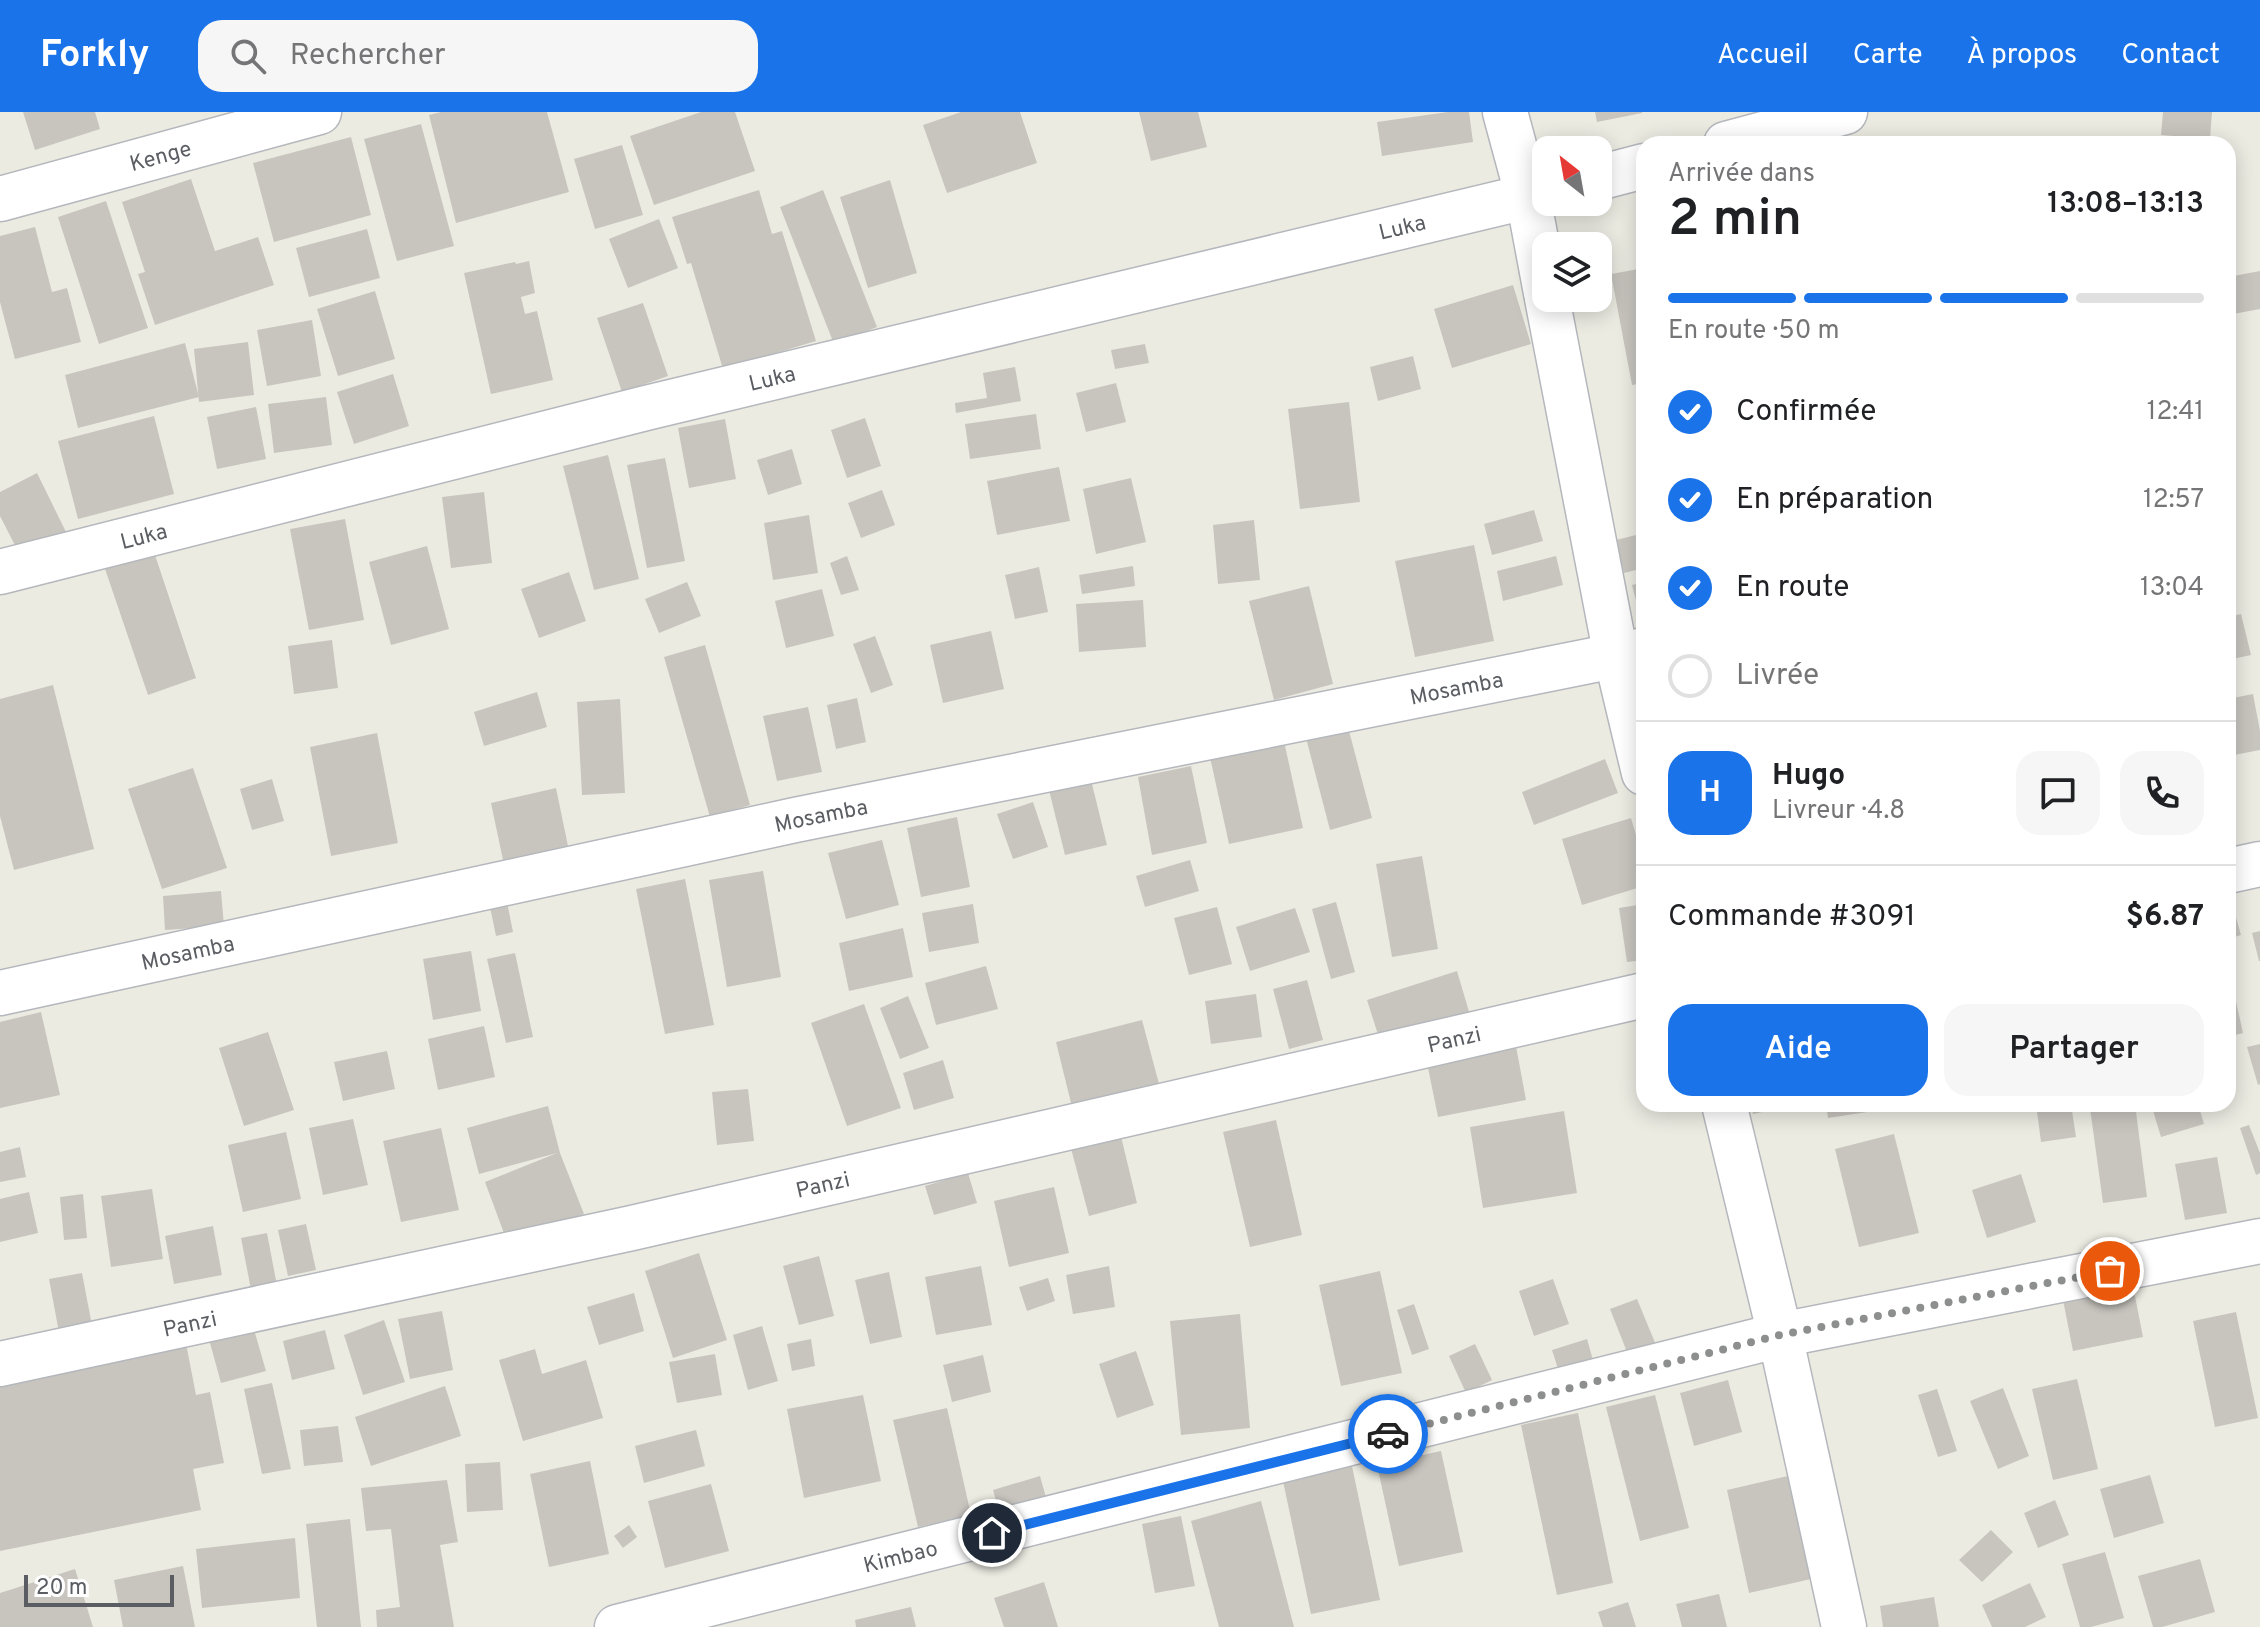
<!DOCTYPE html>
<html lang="fr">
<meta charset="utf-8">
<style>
:root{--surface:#fff;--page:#f6f6f6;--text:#202124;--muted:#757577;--line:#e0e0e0;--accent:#1a73e8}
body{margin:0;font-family:Overpass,sans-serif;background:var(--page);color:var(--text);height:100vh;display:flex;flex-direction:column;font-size:30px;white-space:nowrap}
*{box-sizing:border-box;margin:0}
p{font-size:26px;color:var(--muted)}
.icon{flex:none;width:44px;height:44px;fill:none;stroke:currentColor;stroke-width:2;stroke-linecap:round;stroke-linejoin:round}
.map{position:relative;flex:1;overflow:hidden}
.details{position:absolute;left:1636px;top:24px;width:600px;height:976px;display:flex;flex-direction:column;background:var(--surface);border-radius:24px;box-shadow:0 4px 20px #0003}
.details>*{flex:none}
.needle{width:52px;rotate:329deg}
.controls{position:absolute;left:1532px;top:24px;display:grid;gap:16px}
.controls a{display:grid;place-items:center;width:80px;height:80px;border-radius:16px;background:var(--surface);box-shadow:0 4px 20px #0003;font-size:40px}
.scale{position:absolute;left:24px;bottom:20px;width:150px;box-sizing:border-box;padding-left:8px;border:4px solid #5a5d62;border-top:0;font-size:22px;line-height:28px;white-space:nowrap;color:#5a5d62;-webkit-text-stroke:6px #fff;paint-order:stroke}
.pin{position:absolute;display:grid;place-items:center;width:68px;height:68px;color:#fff;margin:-34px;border:4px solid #fff;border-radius:50%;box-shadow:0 2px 8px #0007}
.courier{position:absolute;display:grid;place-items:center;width:80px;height:80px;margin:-40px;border:6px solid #1a73e8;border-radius:50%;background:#fff;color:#222;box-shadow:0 2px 10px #0007}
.head em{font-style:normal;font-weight:600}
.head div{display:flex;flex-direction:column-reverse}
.head{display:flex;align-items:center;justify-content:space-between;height:136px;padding:0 32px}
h1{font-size:52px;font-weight:600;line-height:60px}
.bar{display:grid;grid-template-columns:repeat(4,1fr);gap:12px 8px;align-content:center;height:96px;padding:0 32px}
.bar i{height:10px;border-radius:6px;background:var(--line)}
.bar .active{background:var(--accent)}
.bar p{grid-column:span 4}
.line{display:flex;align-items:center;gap:20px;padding:0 32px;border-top:2px solid var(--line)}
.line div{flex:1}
.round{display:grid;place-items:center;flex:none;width:84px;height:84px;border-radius:24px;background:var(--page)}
ol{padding:0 32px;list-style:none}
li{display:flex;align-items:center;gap:24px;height:88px}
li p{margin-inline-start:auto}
li .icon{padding:8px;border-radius:50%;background:var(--accent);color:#fff;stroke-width:4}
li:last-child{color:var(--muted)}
li i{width:44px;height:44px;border:4px solid var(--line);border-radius:50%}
.action{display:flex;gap:16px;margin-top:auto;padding:16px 32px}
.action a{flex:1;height:92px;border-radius:24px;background:var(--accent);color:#fff;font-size:32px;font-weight:600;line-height:92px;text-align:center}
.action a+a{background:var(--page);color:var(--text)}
header{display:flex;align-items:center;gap:48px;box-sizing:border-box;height:112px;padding:0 40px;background:var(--accent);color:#fff}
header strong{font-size:38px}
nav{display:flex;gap:44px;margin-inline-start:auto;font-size:28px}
.search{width:560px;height:72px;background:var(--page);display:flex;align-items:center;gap:20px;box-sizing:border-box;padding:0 28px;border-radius:24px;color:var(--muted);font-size:30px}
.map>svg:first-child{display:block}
.building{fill:#c8c5bf}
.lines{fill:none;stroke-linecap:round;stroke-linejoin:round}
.minor-casing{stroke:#b4b7bc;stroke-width:47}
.minor{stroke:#fff;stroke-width:44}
.done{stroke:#8d8f8f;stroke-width:8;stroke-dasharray:0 14.4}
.route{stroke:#1a73e8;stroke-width:10}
.labels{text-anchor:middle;stroke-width:8;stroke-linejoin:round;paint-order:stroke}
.street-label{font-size:22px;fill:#5a5d62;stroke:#fff}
</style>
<header>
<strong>Forkly</strong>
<div class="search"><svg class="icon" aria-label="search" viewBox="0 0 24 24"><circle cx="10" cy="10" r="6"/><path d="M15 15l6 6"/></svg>Rechercher</div>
<nav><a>Accueil</a><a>Carte</a><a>À propos</a><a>Contact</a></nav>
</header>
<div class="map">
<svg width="2260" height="1515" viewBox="0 0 2260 1515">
<rect width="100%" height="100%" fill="#ecebe2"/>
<!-- building -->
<g class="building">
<path d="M23 0H95L100 17 35 38Z"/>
<path d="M441 0H547L569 80 456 111 429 3Z"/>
<path d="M701 0H735L755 59 654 93 630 24Z"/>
<path d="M961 0H1020L1037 51 947 81 923 13Z"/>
<path d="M1139 0H1198L1207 35 1151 49Z"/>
<path d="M1448 0H1469L1473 30 1382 44 1377 10Z"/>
<path d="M1595 0H1642V1L1597 10Z"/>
<path d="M2163 0H2212L2210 27 2161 23Z"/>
<path d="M421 12 454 134 397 149 364 27Z"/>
<path d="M351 25 371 103 274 130 253 51Z"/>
<path d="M622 33 643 103 595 117 574 47Z"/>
<path d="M191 67 215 139 258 125 274 173 155 213 138 162 145 160 122 90Z"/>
<path d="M890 68 917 161 868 176 840 85Z"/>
<path d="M759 78 772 122 782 119 816 229 723 257 691 151 687 152 672 105Z"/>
<path d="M823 78 877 215 834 232 780 95Z"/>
<path d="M106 89 148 216 99 232 58 105Z"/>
<path d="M659 107 678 156 628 176 609 127Z"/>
<path d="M35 115 52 180 67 176 81 230 15 247 0 190V124Z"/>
<path d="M367 117 380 166 309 185 296 136Z"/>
<path d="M529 149 535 181 521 185 525 202 537 199 553 268 491 282 464 161 515 150 516 152Z"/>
<path d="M1644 156V271L1632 273 1611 162Z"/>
<path d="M2260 159V197L2228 203V165Z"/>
<path d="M1513 173 1531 232 1452 256 1434 197Z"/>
<path d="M375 179 395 247 338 264 317 197Z"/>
<path d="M643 191 668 264 622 280 597 206Z"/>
<path d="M312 208 321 264 267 274 257 218Z"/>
<path d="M248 230 254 283 199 290 194 237Z"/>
<path d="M185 231 199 285 78 316 65 263Z"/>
<path d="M1145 232 1149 251 1115 257 1111 238Z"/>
<path d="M1413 244 1421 277 1378 289 1370 255Z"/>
<path d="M1015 255 1021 289 956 301 955 291 987 286 983 261Z"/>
<path d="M393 262 409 314 354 332 337 280Z"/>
<path d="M1116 271 1126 310 1086 320 1076 281Z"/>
<path d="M326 285 332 333 274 341 268 292Z"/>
<path d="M1349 290 1360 390 1300 397 1288 297Z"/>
<path d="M256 295 266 347 217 357 207 305Z"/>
<path d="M1036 302 1041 337 970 347 965 312Z"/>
<path d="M154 304 174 382 78 407 58 329Z"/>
<path d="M865 306 881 354 847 366 831 318Z"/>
<path d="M725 307 736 367 689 376 678 316Z"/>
<path d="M792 337 802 372 768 383 757 348Z"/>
<path d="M608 343 639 467 594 478 563 354Z"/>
<path d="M665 346 685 449 647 456 627 353Z"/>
<path d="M1059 355 1070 409 997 423 987 369Z"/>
<path d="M37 361 67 422 21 445 0 404V380Z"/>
<path d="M1131 366 1146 430 1096 442 1083 377Z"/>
<path d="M882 378 895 413 861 426 848 391Z"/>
<path d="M484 380 492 451 451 456 442 385Z"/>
<path d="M1534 398 1543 429 1492 443 1484 412Z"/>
<path d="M809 403 818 461 773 468 764 411Z"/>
<path d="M345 407 364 508 309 518 290 417Z"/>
<path d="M1254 408 1260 468 1218 472 1213 413Z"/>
<path d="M1644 421V456L1624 461 1616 428Z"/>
<path d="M1474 433 1494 529 1415 545 1395 449Z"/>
<path d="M427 434 449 517 391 533 369 450Z"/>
<path d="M153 437 196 566 148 583 104 454Z"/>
<path d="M847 444 859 478 841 483 830 451Z"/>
<path d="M1556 444 1563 473 1503 489 1497 459Z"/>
<path d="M1133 454 1135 474 1082 482 1079 463Z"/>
<path d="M1039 455 1048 500 1015 507 1005 463Z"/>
<path d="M569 460 586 509 539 526 521 477Z"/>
<path d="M687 470 701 504 659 521 645 487Z"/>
<path d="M1644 470V516H1643L1632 473Z"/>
<path d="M1309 474 1333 572 1274 588 1249 489Z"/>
<path d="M822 477 834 524 786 536 775 489Z"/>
<path d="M1143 488 1146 535 1079 540 1076 492Z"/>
<path d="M2241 502 2251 543 2228 548V505Z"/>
<path d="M991 519 1004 577 943 591 930 533Z"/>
<path d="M875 524 893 573 871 581 853 532Z"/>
<path d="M332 528 338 576 294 582 288 534Z"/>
<path d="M705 533 750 693 710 705 664 545Z"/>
<path d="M53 573 94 737 14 758 0 704V587Z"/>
<path d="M537 580 547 615 484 634 474 600Z"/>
<path d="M2253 582 2260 619V638L2234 643 2228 611V587Z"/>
<path d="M857 586 866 630 836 637 827 593Z"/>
<path d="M620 587 625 681 582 683 577 590Z"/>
<path d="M808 595 822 660 777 669 763 604Z"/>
<path d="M1348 615 1372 706 1330 718 1306 626Z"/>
<path d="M377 621 398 731 331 744 310 635Z"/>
<path d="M1284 629 1303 716 1229 732 1210 645Z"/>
<path d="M1605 647 1618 681 1534 713 1522 680Z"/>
<path d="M1191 654 1207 731 1152 743 1138 665Z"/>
<path d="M193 656 227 756 162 777 128 677Z"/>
<path d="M272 667 284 709 252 718 240 677Z"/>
<path d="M1091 668 1107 733 1065 743 1049 678Z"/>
<path d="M556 676 568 734 503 748 491 691Z"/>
<path d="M1033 690 1048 735 1013 747 997 702Z"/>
<path d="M957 705 970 775 921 785 907 716Z"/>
<path d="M1631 706 1644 750V774L1582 793 1562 727Z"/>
<path d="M882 728 899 793 846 807 828 741Z"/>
<path d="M1422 744 1438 837 1392 845 1376 752Z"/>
<path d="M1190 748 1199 779 1145 795 1136 764Z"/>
<path d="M763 759 781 865 727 875 709 768Z"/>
<path d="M685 767 714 913 665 922 636 777Z"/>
<path d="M2228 777 2241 823 2228 827Z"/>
<path d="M221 779 224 814 165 818 163 784Z"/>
<path d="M507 790 513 820 496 824 490 795Z"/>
<path d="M1336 790 1355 860 1331 867 1312 797Z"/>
<path d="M973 792 979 831 929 840 922 801Z"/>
<path d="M1644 792V848L1627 850 1619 796Z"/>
<path d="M1217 795 1232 852 1189 863 1174 806Z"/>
<path d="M1295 796 1310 840 1250 859 1236 815Z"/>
<path d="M903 816 913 865 849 879 839 831Z"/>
<path d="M2260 819V849H2259L2252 821Z"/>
<path d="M471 839 481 899 433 908 423 847Z"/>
<path d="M515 841 533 925 506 931 487 847Z"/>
<path d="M986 854 998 897 936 913 925 871Z"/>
<path d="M1457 859 1470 903 1381 932 1367 888Z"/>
<path d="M2231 867 2243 921 2228 925V868Z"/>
<path d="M1307 868 1323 928 1289 937 1273 877Z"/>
<path d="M1256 882 1262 925 1211 932 1205 889Z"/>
<path d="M908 884 929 936 900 947 880 896Z"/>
<path d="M864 892 901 996 847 1014 811 911Z"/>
<path d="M41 900 60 983 0 996V910Z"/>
<path d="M1142 908 1159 972 1072 995 1056 930Z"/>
<path d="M484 914 495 965 438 978 428 927Z"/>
<path d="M1513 918 1526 988 1438 1005 1424 936Z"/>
<path d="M268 920 294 998 244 1014 219 936Z"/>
<path d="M2260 932V972L2258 973 2247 935Z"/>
<path d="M387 939 395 977 343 989 334 950Z"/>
<path d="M943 948 954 986 914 998 903 961Z"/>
<path d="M748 977 754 1029 717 1033 712 980Z"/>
<path d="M1751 992H1794V993L1753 1002Z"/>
<path d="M1826 992H1873L1874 999 1828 1006Z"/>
<path d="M2036 992H2071L2076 1025 2041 1030Z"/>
<path d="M2115 992H2135L2147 1085 2103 1091 2090 996Z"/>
<path d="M2151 992H2198L2204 1012 2161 1025Z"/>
<path d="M548 994 560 1041 584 1102 508 1132 485 1070 557 1041 479 1062 467 1016Z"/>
<path d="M1564 999 1577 1081 1483 1096 1470 1015Z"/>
<path d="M353 1007 368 1073 323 1083 309 1016Z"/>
<path d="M1276 1008 1302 1123 1250 1135 1223 1020Z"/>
<path d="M2249 1013 2260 1041V1061L2256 1063 2240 1016Z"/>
<path d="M441 1016 459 1098 401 1110 383 1029Z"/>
<path d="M1119 1016 1137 1091 1089 1104 1069 1029Z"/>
<path d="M286 1020 301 1087 243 1100 228 1033Z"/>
<path d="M1894 1022 1919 1121 1859 1135 1835 1037Z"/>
<path d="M20 1035 26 1065 0 1070V1040Z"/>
<path d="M2217 1045 2227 1101 2185 1108 2175 1052Z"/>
<path d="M968 1061 977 1091 934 1103 925 1074Z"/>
<path d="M2021 1062 2036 1110 1987 1126 1972 1078Z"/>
<path d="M1054 1075 1069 1141 1009 1155 994 1089Z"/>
<path d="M152 1077 163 1147 111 1155 101 1084Z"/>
<path d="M29 1080 38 1121 0 1130V1087Z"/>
<path d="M83 1082 87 1126 64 1128 60 1085Z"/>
<path d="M306 1112 316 1158 288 1164 278 1118Z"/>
<path d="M213 1114 222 1163 174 1172 165 1124Z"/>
<path d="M267 1121 279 1184 253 1188 241 1126Z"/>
<path d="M699 1141 727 1228 673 1246 645 1159Z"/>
<path d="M819 1144 834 1204 799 1213 783 1154Z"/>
<path d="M981 1154 992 1213 936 1223 925 1165Z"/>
<path d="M1109 1154 1115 1195 1073 1202 1066 1163Z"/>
<path d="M1380 1159 1402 1261 1341 1274 1319 1173Z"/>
<path d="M889 1160 902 1225 870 1232 855 1168Z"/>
<path d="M82 1161 94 1224 61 1231 49 1167Z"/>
<path d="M1048 1166 1055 1189 1027 1199 1019 1175Z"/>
<path d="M1553 1167 1569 1212 1534 1224 1519 1179Z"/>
<path d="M2133 1174 2143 1225 2073 1239 2063 1188Z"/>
<path d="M634 1181 644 1219 599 1233 587 1195Z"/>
<path d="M1637 1187 1656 1233 1629 1245 1610 1197Z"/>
<path d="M1414 1192 1429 1237 1412 1243 1397 1198Z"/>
<path d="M442 1199 453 1258 410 1267 398 1207Z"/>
<path d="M2236 1200 2258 1306 2215 1315 2193 1209Z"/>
<path d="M1240 1202 1250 1316 1181 1323 1170 1209Z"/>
<path d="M251 1207 266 1259 221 1271 207 1220Z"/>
<path d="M384 1208 405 1270 363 1283 344 1223Z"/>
<path d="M762 1214 778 1269 748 1278 733 1223Z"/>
<path d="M325 1218 335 1257 292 1268 283 1229Z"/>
<path d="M184 1221 196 1283 210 1280 224 1351 193 1357 201 1398 0 1439V1259Z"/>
<path d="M811 1227 815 1254 792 1259 787 1232Z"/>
<path d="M1587 1227 1595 1255 1561 1266 1552 1238Z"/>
<path d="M1475 1232 1492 1268 1466 1281 1449 1244Z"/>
<path d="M535 1237 542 1262 586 1248 603 1306 523 1329 499 1248Z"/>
<path d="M1136 1239 1154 1293 1117 1306 1099 1252Z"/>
<path d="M715 1242 722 1283 677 1291 669 1250Z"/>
<path d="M983 1243 991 1280 952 1290 943 1253Z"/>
<path d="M2077 1267 2098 1357 2053 1368 2032 1277Z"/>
<path d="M1728 1268 1742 1320 1694 1334 1680 1281Z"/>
<path d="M272 1271 291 1357 262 1362 244 1277Z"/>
<path d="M445 1274 461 1324 371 1354 355 1305Z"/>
<path d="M2003 1276 2029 1344 1998 1357 1970 1289Z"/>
<path d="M1937 1277 1957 1339 1938 1345 1918 1283Z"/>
<path d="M863 1283 881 1369 804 1386 787 1297Z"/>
<path d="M1655 1283 1689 1416 1640 1429 1606 1295Z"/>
<path d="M947 1296 971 1403 918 1415 893 1308Z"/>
<path d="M1578 1301 1613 1471 1557 1483 1521 1313Z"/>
<path d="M338 1314 343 1350 304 1354 300 1318Z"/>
<path d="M696 1318 705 1354 644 1371 635 1334Z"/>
<path d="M1441 1339 1463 1440 1399 1454 1377 1353Z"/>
<path d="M590 1349 609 1442 549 1455 530 1362Z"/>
<path d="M500 1350 503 1398 467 1400 465 1352Z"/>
<path d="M1352 1354 1380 1488 1311 1502 1283 1369Z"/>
<path d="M2150 1363 2164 1411 2114 1426 2100 1377Z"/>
<path d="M1040 1364 1047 1389 1000 1403 993 1378Z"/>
<path d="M1788 1364 1811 1467 1749 1481 1727 1378Z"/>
<path d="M447 1368 458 1430 440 1433 454 1515H377L376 1498 400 1495 391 1417 366 1419 361 1376Z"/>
<path d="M711 1372 729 1439 665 1456 648 1389Z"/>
<path d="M2055 1388 2069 1423 2038 1436 2024 1401Z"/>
<path d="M1261 1389 1294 1515H1219L1191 1409Z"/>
<path d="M1181 1404 1195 1474 1155 1481 1142 1412Z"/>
<path d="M350 1407 361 1515H317L306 1412Z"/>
<path d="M629 1413 637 1425 623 1436 614 1424Z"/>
<path d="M1991 1418 2013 1440 1982 1470 1959 1448Z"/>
<path d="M295 1426 300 1486 202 1496 196 1437Z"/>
<path d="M2105 1440 2124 1506 2091 1515H2080L2062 1452Z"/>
<path d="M2200 1447 2215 1500 2162 1515H2153L2138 1464Z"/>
<path d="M183 1454 195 1515H123L114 1468Z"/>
<path d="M75 1457 93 1515H0V1481Z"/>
<path d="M1044 1470 1058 1515H1004L994 1486Z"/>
<path d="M2030 1471 2046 1505 2025 1515H1992L1982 1493Z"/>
<path d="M1719 1482 1727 1515H1682L1676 1492Z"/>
<path d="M1934 1485 1939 1515H1883L1880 1494Z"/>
<path d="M1628 1490 1636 1515H1603L1598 1500Z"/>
<path d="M911 1495 916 1515H856L855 1508Z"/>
</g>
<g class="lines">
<defs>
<g id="minor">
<path d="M1505 0 1528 85 1546 181"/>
<path d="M1726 32 1845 0"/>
<path d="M1598 66 1644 54"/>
<path id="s1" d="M0 87 319 0"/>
<path d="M1547 186 1616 544 1644 661"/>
<path id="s2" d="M0 460 646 296 1546 80"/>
<path d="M2228 759 2260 752"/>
<path id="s3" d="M0 881 795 708 1644 538"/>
<path d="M1724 992 1780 1223 1844 1515"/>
<path id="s4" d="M0 1252 632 1116 1644 883"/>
<path id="s5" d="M617 1515 1780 1223 2260 1129"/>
</g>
</defs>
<!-- minor casing -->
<use href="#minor" class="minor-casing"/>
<!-- minor -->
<use href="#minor" class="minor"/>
</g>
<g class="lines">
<!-- done -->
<path class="done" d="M1388 1322 1780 1223 2110 1159"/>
<!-- route -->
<path class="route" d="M992 1421 1388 1322"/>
</g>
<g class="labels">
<!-- street labels -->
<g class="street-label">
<text dy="8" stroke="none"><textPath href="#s1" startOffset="166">Kenge</textPath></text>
<text dy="8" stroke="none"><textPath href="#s2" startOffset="1444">Luka</textPath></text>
<text dy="8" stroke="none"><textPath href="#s2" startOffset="796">Luka</textPath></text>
<text dy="8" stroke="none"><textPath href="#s2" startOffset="148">Luka</textPath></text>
<text dy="8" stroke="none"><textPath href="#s3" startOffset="1488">Mosamba</textPath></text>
<text dy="8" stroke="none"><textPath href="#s3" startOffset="840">Mosamba</textPath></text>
<text dy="8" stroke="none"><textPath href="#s3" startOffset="192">Mosamba</textPath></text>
<text dy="8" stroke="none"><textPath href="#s4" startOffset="1490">Panzi</textPath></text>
<text dy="8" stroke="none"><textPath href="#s4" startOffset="842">Panzi</textPath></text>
<text dy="8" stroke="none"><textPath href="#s4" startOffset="194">Panzi</textPath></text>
<text dy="8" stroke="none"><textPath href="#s5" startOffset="292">Kimbao</textPath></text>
</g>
</g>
</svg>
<div class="controls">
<a><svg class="needle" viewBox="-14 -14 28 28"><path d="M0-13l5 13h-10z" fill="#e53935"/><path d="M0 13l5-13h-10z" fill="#757577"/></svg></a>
<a><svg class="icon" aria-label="layers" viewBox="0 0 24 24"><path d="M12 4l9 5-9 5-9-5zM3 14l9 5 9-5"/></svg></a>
</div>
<div class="scale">20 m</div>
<div class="pin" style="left:2110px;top:1159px;background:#ea580c"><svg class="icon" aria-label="bag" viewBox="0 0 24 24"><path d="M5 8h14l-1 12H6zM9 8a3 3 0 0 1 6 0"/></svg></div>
<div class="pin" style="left:992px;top:1421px;background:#1f2937"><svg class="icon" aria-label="home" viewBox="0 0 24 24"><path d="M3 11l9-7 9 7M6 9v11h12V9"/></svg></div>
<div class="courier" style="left:1388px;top:1322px"><svg class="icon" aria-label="car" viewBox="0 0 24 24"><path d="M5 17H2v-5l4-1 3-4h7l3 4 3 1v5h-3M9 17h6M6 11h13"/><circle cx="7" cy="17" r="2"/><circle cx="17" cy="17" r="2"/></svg></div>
<section class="details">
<div class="head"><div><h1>2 min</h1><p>Arrivée dans</p></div><em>13:08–13:13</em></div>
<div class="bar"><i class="active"></i><i class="active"></i><i class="active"></i><i></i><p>En route · 50 m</p></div>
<ol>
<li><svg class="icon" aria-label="check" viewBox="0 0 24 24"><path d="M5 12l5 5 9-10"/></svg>Confirmée<p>12:41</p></li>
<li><svg class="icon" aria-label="check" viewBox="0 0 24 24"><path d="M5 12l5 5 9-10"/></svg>En préparation<p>12:57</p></li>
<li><svg class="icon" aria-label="check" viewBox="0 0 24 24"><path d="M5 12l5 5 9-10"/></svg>En route<p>13:04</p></li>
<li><i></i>Livrée</li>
</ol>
<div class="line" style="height:144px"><b class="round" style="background:var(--accent);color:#fff">H</b><div><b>Hugo</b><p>Livreur · 4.8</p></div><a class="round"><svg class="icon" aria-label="chat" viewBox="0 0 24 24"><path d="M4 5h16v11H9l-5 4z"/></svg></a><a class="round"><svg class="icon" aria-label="phone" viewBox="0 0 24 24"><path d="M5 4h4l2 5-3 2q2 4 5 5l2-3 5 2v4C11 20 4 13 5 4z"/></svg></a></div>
<div class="line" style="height:104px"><div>Commande #3091</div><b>$6.87</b></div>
<div class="action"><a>Aide</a><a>Partager</a></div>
</section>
</div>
